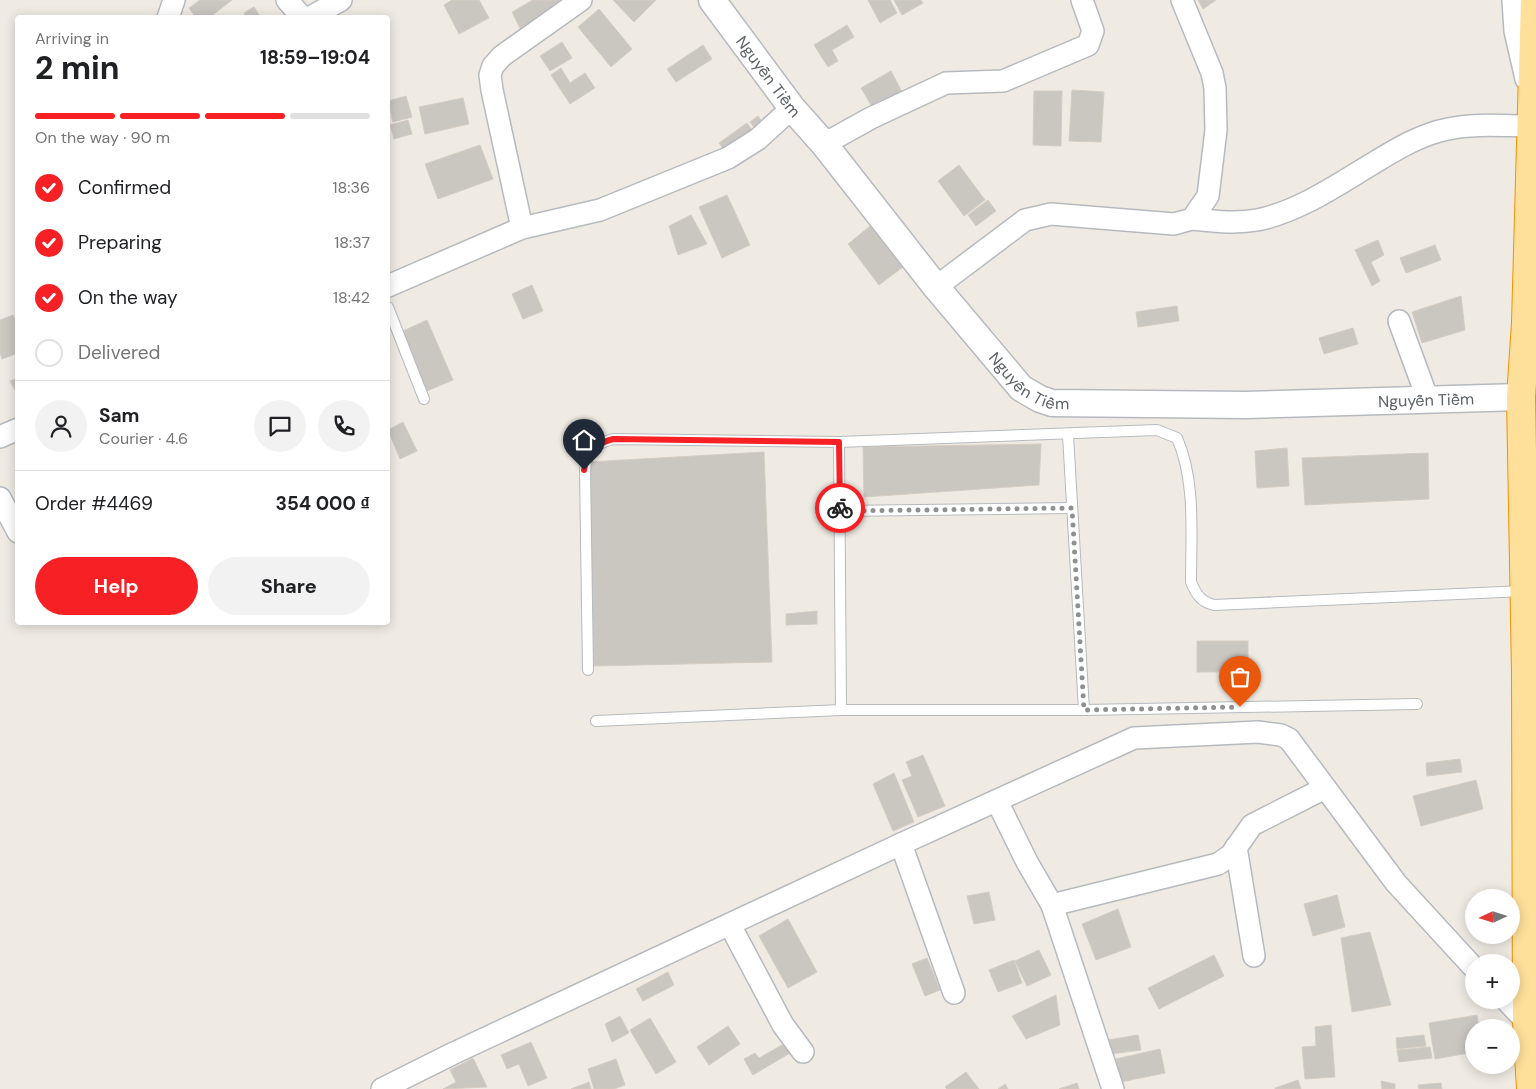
<!DOCTYPE html>
<meta charset="utf-8">
<style>
:root{--surface:#fff;--page:#f2f2f2;--text:#202124;--muted:#757577;--line:#e0e0e0;--accent:#f72125}
body{margin:0;font-family:"DM Sans",sans-serif;background:var(--page);color:var(--text);height:100vh;display:flex;flex-direction:column;font-size:19px;white-space:nowrap}
*{box-sizing:border-box;margin:0}
p{font-size:16px;color:var(--muted)}
.icon{flex:none;width:28px;height:28px;fill:none;stroke:currentColor;stroke-width:2;stroke-linecap:round;stroke-linejoin:round}
.map{position:relative;flex:1;overflow:hidden}
.panel{position:absolute;left:15px;top:15px;width:375px;height:610px;display:flex;flex-direction:column;background:var(--surface);border-radius:5px;box-shadow:0 2px 12px #0003}
.panel>*{flex:none}
.needle{width:32px;rotate:266deg}
.fabs{position:absolute;left:1465px;top:889px;display:grid;gap:10px}
.fabs a{display:grid;place-items:center;width:55px;height:55px;border-radius:50%;background:var(--surface);box-shadow:0 2px 12px #0003;font-size:25px}
.pin{position:absolute;display:grid;place-items:center;width:42px;height:42px;color:#fff;margin:-51px -21px;border-radius:50% 50% 50% 0;rotate:-45deg;box-shadow:0 0 5px #0007}
.pin .icon{rotate:45deg}
.courier{position:absolute;display:grid;place-items:center;width:50px;height:50px;margin:-25px;border:4px solid #f72125;border-radius:50%;background:#fff;color:#222;box-shadow:0 1px 6px #0007}
.headline em{font-style:normal;font-weight:700}
.headline div{display:flex;flex-direction:column-reverse}
.headline{display:flex;align-items:center;justify-content:space-between;height:85px;padding:0 20px}
h1{font-size:32px;font-weight:700;line-height:38px}
.bar{display:grid;grid-template-columns:repeat(4,1fr);gap:8px 5px;align-content:center;height:60px;padding:0 20px}
.bar i{height:6px;border-radius:4px;background:var(--line)}
.bar .current{background:var(--accent)}
.bar p{grid-column:span 4}
.line{display:flex;align-items:center;gap:12px;padding:0 20px;border-top:1px solid var(--line)}
.line div{flex:1}
.round{display:grid;place-items:center;flex:none;width:52px;height:52px;border-radius:26px;background:var(--page)}
ol{padding:0 20px;list-style:none}
li{display:flex;align-items:center;gap:15px;height:55px}
li p{margin-inline-start:auto}
li .icon{padding:5px;border-radius:50%;background:var(--accent);color:#fff;stroke-width:4}
li:last-child{color:var(--muted)}
li i{width:28px;height:28px;border:2px solid var(--line);border-radius:50%}
.primary-button{display:flex;gap:10px;margin-top:auto;padding:10px 20px}
.primary-button a{flex:1;height:58px;border-radius:30px;background:var(--accent);color:#fff;font-size:20px;font-weight:700;line-height:58px;text-align:center}
.primary-button a+a{background:var(--page);color:var(--text)}
.map>svg:first-child{display:block}
.building{fill:#cac6c0;stroke:#d5cdc1}
.lines{fill:none;stroke-linecap:round;stroke-linejoin:round}
.service-casing{stroke:#b6babf;stroke-width:12}
.minor-casing{stroke:#b6babf;stroke-width:24}
.tertiary-casing{stroke:#b6babf;stroke-width:29}
.trunk-casing{stroke:#f39000;stroke-width:30}
.service{stroke:#fff;stroke-width:10}
.minor{stroke:#fff;stroke-width:21}
.tertiary{stroke:#fff;stroke-width:26}
.trunk{stroke:#ffe09a;stroke-width:28}
.done{stroke:#8f9191;stroke-width:5;stroke-dasharray:0 9}
.route{stroke:#f72125;stroke-width:6}
.labels{text-anchor:middle;stroke-width:4;stroke-linejoin:round;paint-order:stroke}
.street-label{font-size:16px;fill:#5b6165;stroke:#fff}
</style>
<div class="map">
<svg width="1536" height="1089" viewBox="0 0 1536 1089">
<rect width="100%" height="100%" fill="#efebe3"/>
<!-- building -->
<g class="building">
<path d="M200 0H232L209 18H196L189 8Z"/>
<path d="M452 0H479L489 18 459 34 444 5Z"/>
<path d="M533 0H559L562 5 520 28 512 12Z"/>
<path d="M613 0H656L634 22Z"/>
<path d="M868 0H890L897 13 880 23Z"/>
<path d="M894 0H921L923 3 902 15Z"/>
<path d="M1198 0H1216L1203 9Z"/>
<path d="M254 7 261 18H247L244 13Z"/>
<path d="M599 9 632 49 611 67 578 27Z"/>
<path d="M847 25 854 37 832 50 838 61 828 67 814 45Z"/>
<path d="M562 42 572 58 550 71 540 56Z"/>
<path d="M703 45 712 59 676 82 667 69Z"/>
<path d="M561 68 570 83 585 73 595 88 570 104 551 75Z"/>
<path d="M891 71 903 94 874 110 861 88Z"/>
<path d="M1072 90 1104 92 1101 142 1069 141Z"/>
<path d="M1034 91H1062L1061 146 1033 145Z"/>
<path d="M406 96 412 117 393 122 388 101Z"/>
<path d="M463 98 469 124 425 134 419 107Z"/>
<path d="M758 116 767 128 759 134 750 122Z"/>
<path d="M408 120 412 134 394 139 390 125Z"/>
<path d="M747 123 757 137 729 157 719 143Z"/>
<path d="M480 145 493 179 438 199 425 164Z"/>
<path d="M959 165 985 200 964 216 938 181Z"/>
<path d="M727 195 750 245 722 258 699 207Z"/>
<path d="M988 200 996 211 976 226 968 215Z"/>
<path d="M691 215 707 244 678 255 669 226Z"/>
<path d="M870 226 903 267 879 285 848 244Z"/>
<path d="M1378 240 1384 255 1371 262 1380 281 1372 286 1355 250Z"/>
<path d="M1435 245 1441 260 1406 273 1400 258Z"/>
<path d="M532 285 543 311 523 319 512 294Z"/>
<path d="M1461 296 1465 330 1422 343 1412 312Z"/>
<path d="M1177 306 1179 321 1138 327 1136 312Z"/>
<path d="M13 315 18 327V353L2 359 0 353V320Z"/>
<path d="M427 320 453 380 427 391 401 332Z"/>
<path d="M1353 328 1358 344 1324 354 1319 338Z"/>
<path d="M18 378V396L10 381Z"/>
<path d="M403 422 417 451 400 459 388 430Z"/>
<path d="M1041 444 1039 485 864 497 863 447Z"/>
<path d="M1287 448 1289 486 1257 488 1255 451Z"/>
<path d="M764 452 772 662 594 666 588 462Z"/>
<path d="M1428 453 1429 499 1305 505 1302 458Z"/>
<path d="M817 611V624L786 625V614Z"/>
<rect x="1197" y="641" width="51" height="31"/>
<path d="M923 755 945 806 918 817 902 780 912 776 906 762Z"/>
<path d="M1460 759 1462 772 1427 776 1426 763Z"/>
<path d="M894 773 914 822 893 831 873 784Z"/>
<path d="M1476 780 1483 809 1421 826 1413 796Z"/>
<path d="M989 892 995 920 974 924 967 896Z"/>
<path d="M1337 895 1345 927 1313 936 1304 904Z"/>
<path d="M1118 909 1131 947 1096 960 1082 924Z"/>
<path d="M788 919 817 972 788 988 759 936Z"/>
<path d="M1370 932 1391 1005 1352 1012 1341 938Z"/>
<path d="M1039 950 1051 975 1027 986 1015 961Z"/>
<path d="M1214 955 1224 976 1159 1009 1148 988Z"/>
<path d="M927 958 940 990 925 996 912 964Z"/>
<path d="M1014 960 1022 983 998 992 989 970Z"/>
<path d="M668 972 674 985 643 1001 636 989Z"/>
<path d="M1056 995 1060 1025 1026 1039 1012 1016Z"/>
<path d="M1477 1015 1479 1028H1474V1052L1435 1059 1429 1023Z"/>
<path d="M620 1016 629 1033 612 1042 605 1024Z"/>
<path d="M650 1018 676 1062 656 1074 630 1030Z"/>
<path d="M1331 1025 1335 1077 1305 1079 1302 1047 1316 1046 1315 1027Z"/>
<path d="M728 1026 740 1044 709 1065 697 1047Z"/>
<path d="M1138 1035 1141 1050 1111 1054 1108 1040Z"/>
<path d="M1424 1035 1426 1046 1397 1049 1396 1038Z"/>
<path d="M531 1042 547 1078 528 1086 519 1064 507 1069 501 1055Z"/>
<path d="M784 1044 790 1053 753 1075 744 1059 755 1053 759 1058Z"/>
<path d="M1430 1047 1432 1058 1399 1062 1397 1050Z"/>
<path d="M1160 1049 1165 1073 1121 1082 1116 1059Z"/>
<path d="M473 1058 487 1087 443 1089 456 1082 450 1070Z"/>
<path d="M616 1059 625 1085 614 1089H594L588 1069Z"/>
<path d="M966 1072 979 1089H947L945 1087Z"/>
<path d="M1298 1080 1301 1089H1275V1088Z"/>
<path d="M1381 1081 1395 1084V1089H1382Z"/>
<path d="M589 1082 591 1089H571Z"/>
<path d="M1077 1083 1079 1089H1059Z"/>
<path d="M1441 1083 1442 1089H1419L1418 1085Z"/>
<path d="M1005 1084 1008 1089H998Z"/>
</g>
<g class="lines">
<defs>
<g id="service">
<path d="M388 307 424 399"/>
<path d="M1068 435 1084 710"/>
<path d="M839 442 841 710"/>
<path d="M840 511 1072 508"/>
<path d="M588 670 585 470C587 450 595 444 613 439L839 442 1157 430 1177 438C1196 481 1191 535 1191 582 1196 594 1201 602 1214 605L1524 591"/>
<path d="M596 721 841 710H1084L1417 704"/>
</g>
<g id="minor">
<path d="M287 0 303 18"/>
<path d="M1513 0 1515 31 1526 79"/>
<path d="M168 18 174 0"/>
<path d="M309 18 341 0"/>
<path d="M824 144 871 118 946 83 1003 81 1088 45 1093 31 1082 0"/>
<path d="M1192 219C1213 221 1235 224 1257 220 1298 212 1337 185 1372 164 1395 150 1421 134 1448 129 1475 123 1504 126 1532 126"/>
<path d="M522 228 492 90 490 75 493 66 502 56 581 0"/>
<path d="M388 286 522 228 600 210 728 158 758 139 792 108"/>
<path d="M936 287 1025 220 1051 214 1174 224 1192 219 1208 196 1216 130 1215 88 1212 73 1182 0"/>
<path d="M1399 321 1428 400"/>
<path d="M0 437 18 429"/>
<path d="M0 498 18 532"/>
<path d="M997 801 1027 862 1052 905 1113 1089"/>
<path d="M901 844 954 993"/>
<path d="M1236 847 1254 956"/>
<path d="M1052 905 1218 864 1231 855 1252 825 1325 788"/>
<path d="M730 925 783 1025 803 1052"/>
<path d="M1506 1000 1527 1022"/>
<path d="M382 1089 454 1053 901 844 1134 738 1258 732 1281 735 1289 739 1396 883 1474 968"/>
</g>
<g id="tertiary">
<path id="s1" d="M712 0 792 108 824 144 936 287 1021 388 1040 399 1052 403 1246 405 1521 397"/>
</g>
<path id="trunk" d="M1531 1089 1527 1022 1526 674 1521 397 1526 323 1535 0"/>
</defs>
<!-- service casing -->
<use href="#service" class="service-casing"/>
<!-- minor casing -->
<use href="#minor" class="minor-casing"/>
<!-- tertiary casing -->
<use href="#tertiary" class="tertiary-casing"/>
<!-- trunk casing -->
<use href="#trunk" class="trunk-casing"/>
<!-- service -->
<use href="#service" class="service"/>
<!-- minor -->
<use href="#minor" class="minor"/>
<!-- tertiary -->
<use href="#tertiary" class="tertiary"/>
<!-- trunk -->
<use href="#trunk" class="trunk"/>
</g>
<g class="lines">
<!-- done -->
<path class="done" d="M840 508V511L1072 508 1084 710 1240 707"/>
<!-- route -->
<path class="route" d="M584 470C587 450 595 444 613 439L839 442 840 508"/>
</g>
<g class="labels">
<!-- street labels -->
<g class="street-label">
<text dy="6" stroke="none"><textPath href="#s1" startOffset="95">Nguyễn Tiềm</textPath></text>
<text dy="6" stroke="none"><textPath href="#s1" startOffset="500">Nguyễn Tiềm</textPath></text>
<text dy="6" stroke="none"><textPath href="#s1" startOffset="905">Nguyễn Tiềm</textPath></text>
</g>
</g>
</svg>
<div class="fabs">
<a><svg class="needle" viewBox="-14 -14 28 28"><path d="M0-13l5 13h-10z" fill="#e53935"/><path d="M0 13l5-13h-10z" fill="#757577"/></svg></a>
<a>+</a>
<a>−</a>
</div>
<div class="pin" style="left:1240px;top:707px;background:#ea580c"><svg class="icon" aria-label="bag" viewBox="0 0 24 24"><path d="M5 8h14l-1 12H6zM9 8a3 3 0 0 1 6 0"/></svg></div>
<div class="pin" style="left:584px;top:470px;background:#1f2937"><svg class="icon" aria-label="home" viewBox="0 0 24 24"><path d="M3 11l9-7 9 7M6 9v11h12V9"/></svg></div>
<div class="courier" style="left:840px;top:508px"><svg class="icon" aria-label="bike" viewBox="0 0 24 24"><circle cx="6" cy="16" r="4"/><circle cx="18" cy="16" r="4"/><path d="M6 16l4-8h5l3 8M10 8l3 8H6M13 5h3"/></svg></div>
<section class="panel">
<div class="headline"><div><h1>2 min</h1><p>Arriving in</p></div><em>18:59–19:04</em></div>
<div class="bar"><i class="current"></i><i class="current"></i><i class="current"></i><i></i><p>On the way · 90 m</p></div>
<ol>
<li><svg class="icon" aria-label="check" viewBox="0 0 24 24"><path d="M5 12l5 5 9-10"/></svg>Confirmed<p>18:36</p></li>
<li><svg class="icon" aria-label="check" viewBox="0 0 24 24"><path d="M5 12l5 5 9-10"/></svg>Preparing<p>18:37</p></li>
<li><svg class="icon" aria-label="check" viewBox="0 0 24 24"><path d="M5 12l5 5 9-10"/></svg>On the way<p>18:42</p></li>
<li><i></i>Delivered</li>
</ol>
<div class="line" style="height:90px"><a class="round"><svg class="icon" aria-label="person" viewBox="0 0 24 24"><circle cx="12" cy="8" r="4"/><path d="M4 21q1-7 8-7t8 7"/></svg></a><div><b>Sam</b><p>Courier · 4.6</p></div><a class="round"><svg class="icon" aria-label="chat" viewBox="0 0 24 24"><path d="M4 5h16v11H9l-5 4z"/></svg></a><a class="round"><svg class="icon" aria-label="phone" viewBox="0 0 24 24"><path d="M5 4h4l2 5-3 2q2 4 5 5l2-3 5 2v4C11 20 4 13 5 4z"/></svg></a></div>
<div class="line" style="height:65px"><div>Order #4469</div><b>354 000 ₫</b></div>
<div class="primary-button"><a>Help</a><a>Share</a></div>
</section>
</div>
